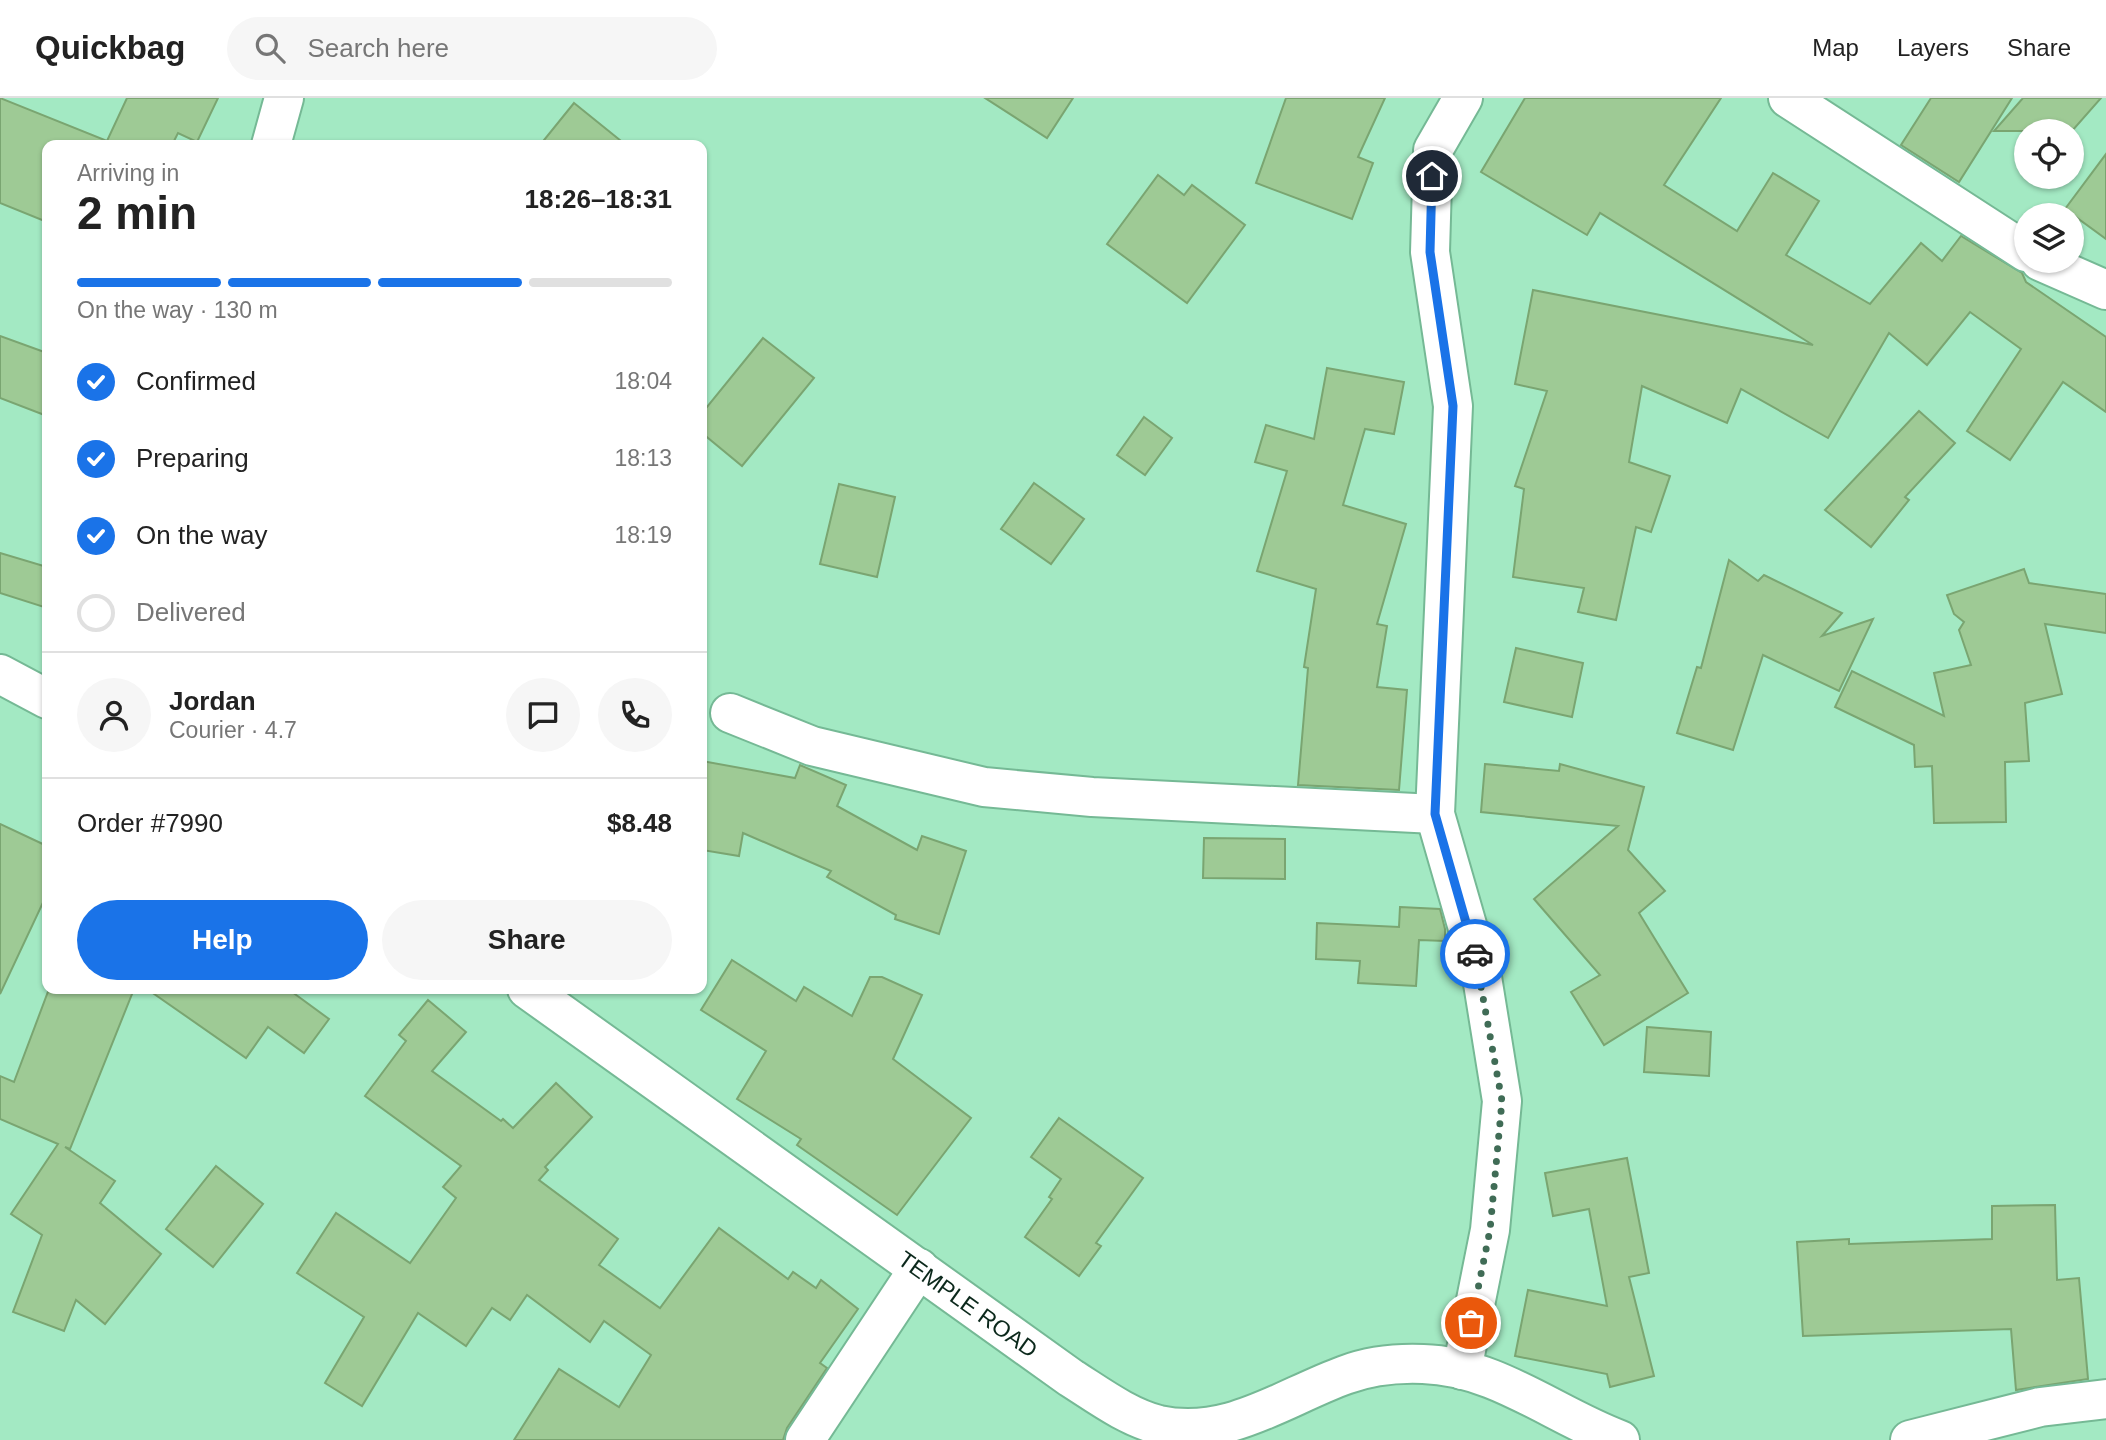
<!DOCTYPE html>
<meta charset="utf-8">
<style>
:root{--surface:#fff;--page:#f6f6f6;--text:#222;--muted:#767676;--line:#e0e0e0;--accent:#1a73e8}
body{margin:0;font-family:Helvetica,sans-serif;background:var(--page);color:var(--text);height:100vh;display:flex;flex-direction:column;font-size:26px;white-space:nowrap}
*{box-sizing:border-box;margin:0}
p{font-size:23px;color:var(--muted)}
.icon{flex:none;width:38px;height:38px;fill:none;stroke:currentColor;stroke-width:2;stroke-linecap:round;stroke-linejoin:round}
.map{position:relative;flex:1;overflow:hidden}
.side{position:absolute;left:42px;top:42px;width:665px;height:854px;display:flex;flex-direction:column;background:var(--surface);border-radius:14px;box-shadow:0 2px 5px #0004}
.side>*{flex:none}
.buttons{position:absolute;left:2014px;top:21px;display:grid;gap:14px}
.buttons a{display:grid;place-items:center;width:70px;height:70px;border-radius:50%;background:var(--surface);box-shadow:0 2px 5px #0004;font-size:35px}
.pin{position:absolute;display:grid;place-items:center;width:60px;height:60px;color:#fff;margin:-30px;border:4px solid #fff;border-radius:50%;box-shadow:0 2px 7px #0007}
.courier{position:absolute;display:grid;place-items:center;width:70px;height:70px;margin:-35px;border:5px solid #1a73e8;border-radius:50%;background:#fff;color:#222;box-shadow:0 2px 9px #0007}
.overview em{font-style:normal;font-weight:600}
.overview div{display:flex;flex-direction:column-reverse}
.overview{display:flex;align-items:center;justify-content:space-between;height:119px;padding:0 35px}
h1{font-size:46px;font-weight:600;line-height:52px}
.bar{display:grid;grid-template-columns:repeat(4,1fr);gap:10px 7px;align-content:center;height:84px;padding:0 35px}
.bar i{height:9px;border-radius:5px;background:var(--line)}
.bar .on{background:var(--accent)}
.bar p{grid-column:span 4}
.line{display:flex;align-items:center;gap:18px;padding:0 35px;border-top:2px solid var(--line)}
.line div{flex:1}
.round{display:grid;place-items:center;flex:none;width:74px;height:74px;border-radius:37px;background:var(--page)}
ol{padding:0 35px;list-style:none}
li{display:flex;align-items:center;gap:21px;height:77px}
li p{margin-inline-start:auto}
li .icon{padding:7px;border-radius:50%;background:var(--accent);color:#fff;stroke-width:4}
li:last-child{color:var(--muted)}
li i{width:38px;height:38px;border:4px solid var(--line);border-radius:50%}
.button{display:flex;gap:14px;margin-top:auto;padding:14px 35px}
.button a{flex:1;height:80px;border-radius:42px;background:var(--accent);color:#fff;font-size:28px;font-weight:600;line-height:80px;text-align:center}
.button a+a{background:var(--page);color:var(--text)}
header{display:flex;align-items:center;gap:42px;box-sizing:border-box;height:98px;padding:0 35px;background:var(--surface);border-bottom:2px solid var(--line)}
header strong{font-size:33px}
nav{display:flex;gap:38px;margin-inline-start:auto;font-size:24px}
.search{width:490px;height:63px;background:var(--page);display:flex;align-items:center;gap:18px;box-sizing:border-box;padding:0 24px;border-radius:38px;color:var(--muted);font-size:26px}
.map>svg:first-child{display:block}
.building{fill:#9eca95;stroke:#7aa571;stroke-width:2}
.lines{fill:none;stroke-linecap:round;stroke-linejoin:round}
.minor-casing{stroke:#75b995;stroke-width:42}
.minor{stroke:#fff;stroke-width:38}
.done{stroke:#406c56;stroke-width:7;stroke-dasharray:0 12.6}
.route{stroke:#1a73e8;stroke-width:9}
.labels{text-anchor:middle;stroke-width:5;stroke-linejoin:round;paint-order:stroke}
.street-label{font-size:23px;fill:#0b281b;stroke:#b0f6d0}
</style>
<header>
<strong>Quickbag</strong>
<div class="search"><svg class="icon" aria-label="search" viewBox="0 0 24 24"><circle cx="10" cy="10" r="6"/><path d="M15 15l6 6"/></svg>Search here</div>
<nav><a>Map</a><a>Layers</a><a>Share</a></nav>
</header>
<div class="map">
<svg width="2106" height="1342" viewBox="0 0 2106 1342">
<rect width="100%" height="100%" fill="#a3e9c3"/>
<!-- building -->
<g class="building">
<path d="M0 0 107 43 127 0H218L197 44 178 35 172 47H47V124L0 105Z"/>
<path d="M985 0H1073L1047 40Z"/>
<path d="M1286 0H1385L1358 59 1373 65 1352 121 1256 85Z"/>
<path d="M1525 0H1721L1664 87 1737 133 1773 75 1819 103 1786 157 1870 206 1921 145 1942 163 1961 138 2022 175 2026 184 2106 239V314L2063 284 2010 362 1967 333 2021 251 1970 214 1927 267 1889 235 1828 340 1741 291 1727 325 1642 288 1629 364 1670 378 1651 434 1636 429 1616 522 1578 514 1584 490 1513 479 1524 391 1515 388 1547 293 1515 286 1533 192 1813 247 1600 115 1587 137 1481 74Z"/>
<path d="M1931 0H2012L1959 84 1901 47Z"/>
<path d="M2023 0H2101L2072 33H1994Z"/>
<path d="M574 5 626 47H540Z"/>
<path d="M2106 56V141L2065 111Z"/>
<path d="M1158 77 1184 97 1192 87 1245 127 1187 205 1107 146Z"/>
<path d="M0 238 47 255V318L0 300Z"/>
<path d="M763 240 814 280 742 368 702 335V315Z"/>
<path d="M1327 270 1404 284 1394 336 1365 331 1343 407 1406 426 1377 526 1387 528 1377 589 1407 592 1399 692 1298 687 1308 570 1304 569 1316 491 1257 473 1287 373 1255 364 1266 327 1314 341Z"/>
<path d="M1919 313 1955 345 1905 399 1909 402 1871 449 1825 412Z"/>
<path d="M1144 319 1172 340 1145 377 1117 357Z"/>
<path d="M1034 385 1084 421 1051 466 1001 431Z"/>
<path d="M839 386 895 399 877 479 820 466Z"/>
<path d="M0 455 47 469V510L0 495Z"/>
<path d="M1729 462 1758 483 1764 477 1842 515 1822 538 1873 521 1839 593 1763 557 1733 652 1677 635 1697 569 1701 570Z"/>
<path d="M2024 471 2029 485 2106 496V535L2045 526 2062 596 2025 605 2029 663 2005 664 2006 724 1934 725 1932 668 1915 669 1914 647 1835 609 1852 573 1944 618 1934 575 1971 567 1959 532 1964 524 1954 516 1947 497Z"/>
<path d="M1516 550 1583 565 1572 619 1504 604Z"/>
<path d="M702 663 795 680 800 667 846 687 837 708 917 752 922 738 966 753 939 836 895 821 896 817 827 779 831 773 743 735 739 758 702 752Z"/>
<path d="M1485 666 1559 673 1560 666 1644 689 1628 752 1665 793 1639 815 1688 895 1604 947 1571 894 1600 877 1534 801 1618 728 1481 714Z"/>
<path d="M0 726 47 748V796L0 896Z"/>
<path d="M1204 740 1285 741V781L1203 780Z"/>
<path d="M1400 809 1440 811 1445 831V843L1419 842 1416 888 1358 885 1360 863 1316 861 1317 825 1399 829Z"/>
<path d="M732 862 796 903 804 889 852 918 870 879H882L922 897 893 961 971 1020 897 1117 797 1047 801 1041 737 1001 766 953 701 912Z"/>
<path d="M49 891H134L70 1051 65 1049 115 1083 100 1105 161 1156 105 1226 76 1202 64 1233 13 1214 42 1137 11 1116 58 1046 0 1021V978L14 984Z"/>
<path d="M147 891H288L329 921 304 955 268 929 246 960Z"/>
<path d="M428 902 466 934 432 973 501 1023 503 1021 513 1030 556 985 592 1019 545 1069 548 1072 539 1082 618 1141 599 1167 660 1210 719 1130 788 1181 793 1174 816 1190 821 1182 858 1211 820 1265 827 1270 787 1330 783 1342H514L559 1271 619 1309 651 1257 604 1223 590 1244 527 1197 510 1222 492 1210 466 1248 418 1215 362 1308 325 1285 364 1219 297 1175 336 1115 410 1165 456 1100 443 1089 461 1068 365 998 406 943 399 937Z"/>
<path d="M1647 929 1711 934 1709 978 1644 974Z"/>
<path d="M1059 1020 1143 1080 1096 1145 1101 1148 1079 1178 1025 1139 1052 1101 1049 1099 1061 1081 1031 1059Z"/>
<path d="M1627 1060 1649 1175 1629 1179 1654 1278 1610 1289 1607 1276 1515 1258 1528 1192 1607 1208 1589 1111 1553 1118 1545 1075Z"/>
<path d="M216 1068 263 1106 213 1169 166 1131Z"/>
<path d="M2055 1107 2057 1182 2079 1180 2088 1281 2016 1292 2011 1231 1803 1238 1797 1144 1849 1141V1146L1992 1141V1108Z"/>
</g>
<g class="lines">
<defs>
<g id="minor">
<path d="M1788 0 2026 154"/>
<path d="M271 47 284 0"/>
<path d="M2040 163 2106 192"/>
<path d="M0 576 47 601"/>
<path d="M730 615 812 648 984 689 1092 699 1435 716"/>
<path id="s1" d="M527 891 1071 1280C1098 1297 1127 1319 1159 1327 1228 1342 1284 1299 1345 1277 1369 1268 1398 1265 1423 1266 1496 1268 1555 1318 1620 1342"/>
<path d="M1462 1272 1490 1132 1502 1003 1482 879 1435 716 1453 308 1430 154 1433 52 1463 0"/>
<path d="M805 1342 919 1170"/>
<path d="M1910 1342 2040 1309 2106 1301"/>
</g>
</defs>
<!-- minor casing -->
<use href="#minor" class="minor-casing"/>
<!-- minor -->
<use href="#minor" class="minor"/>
</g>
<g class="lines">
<!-- done -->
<path class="done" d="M1471 1225 1490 1132 1502 1003 1475 856"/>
<!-- route -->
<path class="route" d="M1432 78 1430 154 1453 308 1435 716 1475 856"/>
</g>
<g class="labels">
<!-- street labels -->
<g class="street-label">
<text dy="8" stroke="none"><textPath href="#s1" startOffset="542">TEMPLE ROAD</textPath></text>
</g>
</g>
</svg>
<div class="buttons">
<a><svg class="icon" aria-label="locate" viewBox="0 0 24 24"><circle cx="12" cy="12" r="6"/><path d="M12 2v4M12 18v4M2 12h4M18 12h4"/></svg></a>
<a><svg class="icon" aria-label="layers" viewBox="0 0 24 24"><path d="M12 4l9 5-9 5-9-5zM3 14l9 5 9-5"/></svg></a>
</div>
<div class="pin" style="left:1471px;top:1225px;background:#ea580c"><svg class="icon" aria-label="bag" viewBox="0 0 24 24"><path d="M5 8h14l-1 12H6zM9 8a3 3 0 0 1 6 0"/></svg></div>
<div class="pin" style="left:1432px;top:78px;background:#1f2937"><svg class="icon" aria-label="home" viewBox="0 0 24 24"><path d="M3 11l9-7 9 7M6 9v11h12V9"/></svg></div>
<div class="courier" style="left:1475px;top:856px"><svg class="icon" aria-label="car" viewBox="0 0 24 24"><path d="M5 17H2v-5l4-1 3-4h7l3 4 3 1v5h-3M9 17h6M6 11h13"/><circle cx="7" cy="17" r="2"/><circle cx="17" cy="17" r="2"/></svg></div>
<section class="side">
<div class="overview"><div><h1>2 min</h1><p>Arriving in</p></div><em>18:26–18:31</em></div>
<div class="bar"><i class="on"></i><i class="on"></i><i class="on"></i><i></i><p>On the way · 130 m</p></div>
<ol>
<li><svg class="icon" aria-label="check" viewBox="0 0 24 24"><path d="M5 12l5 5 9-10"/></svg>Confirmed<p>18:04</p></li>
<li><svg class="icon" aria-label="check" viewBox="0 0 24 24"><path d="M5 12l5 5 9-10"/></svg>Preparing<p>18:13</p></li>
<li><svg class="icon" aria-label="check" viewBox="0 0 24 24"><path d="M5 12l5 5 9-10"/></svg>On the way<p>18:19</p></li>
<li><i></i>Delivered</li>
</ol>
<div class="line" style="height:126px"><a class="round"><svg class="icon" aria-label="person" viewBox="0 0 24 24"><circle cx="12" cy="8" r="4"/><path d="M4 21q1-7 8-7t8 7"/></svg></a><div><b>Jordan</b><p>Courier · 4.7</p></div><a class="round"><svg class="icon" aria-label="chat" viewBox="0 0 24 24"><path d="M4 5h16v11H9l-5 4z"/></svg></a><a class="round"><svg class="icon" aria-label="phone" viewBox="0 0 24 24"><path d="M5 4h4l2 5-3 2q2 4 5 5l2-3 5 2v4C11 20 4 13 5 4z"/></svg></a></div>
<div class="line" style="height:91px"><div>Order #7990</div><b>$8.48</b></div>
<div class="button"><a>Help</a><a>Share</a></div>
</section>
</div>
